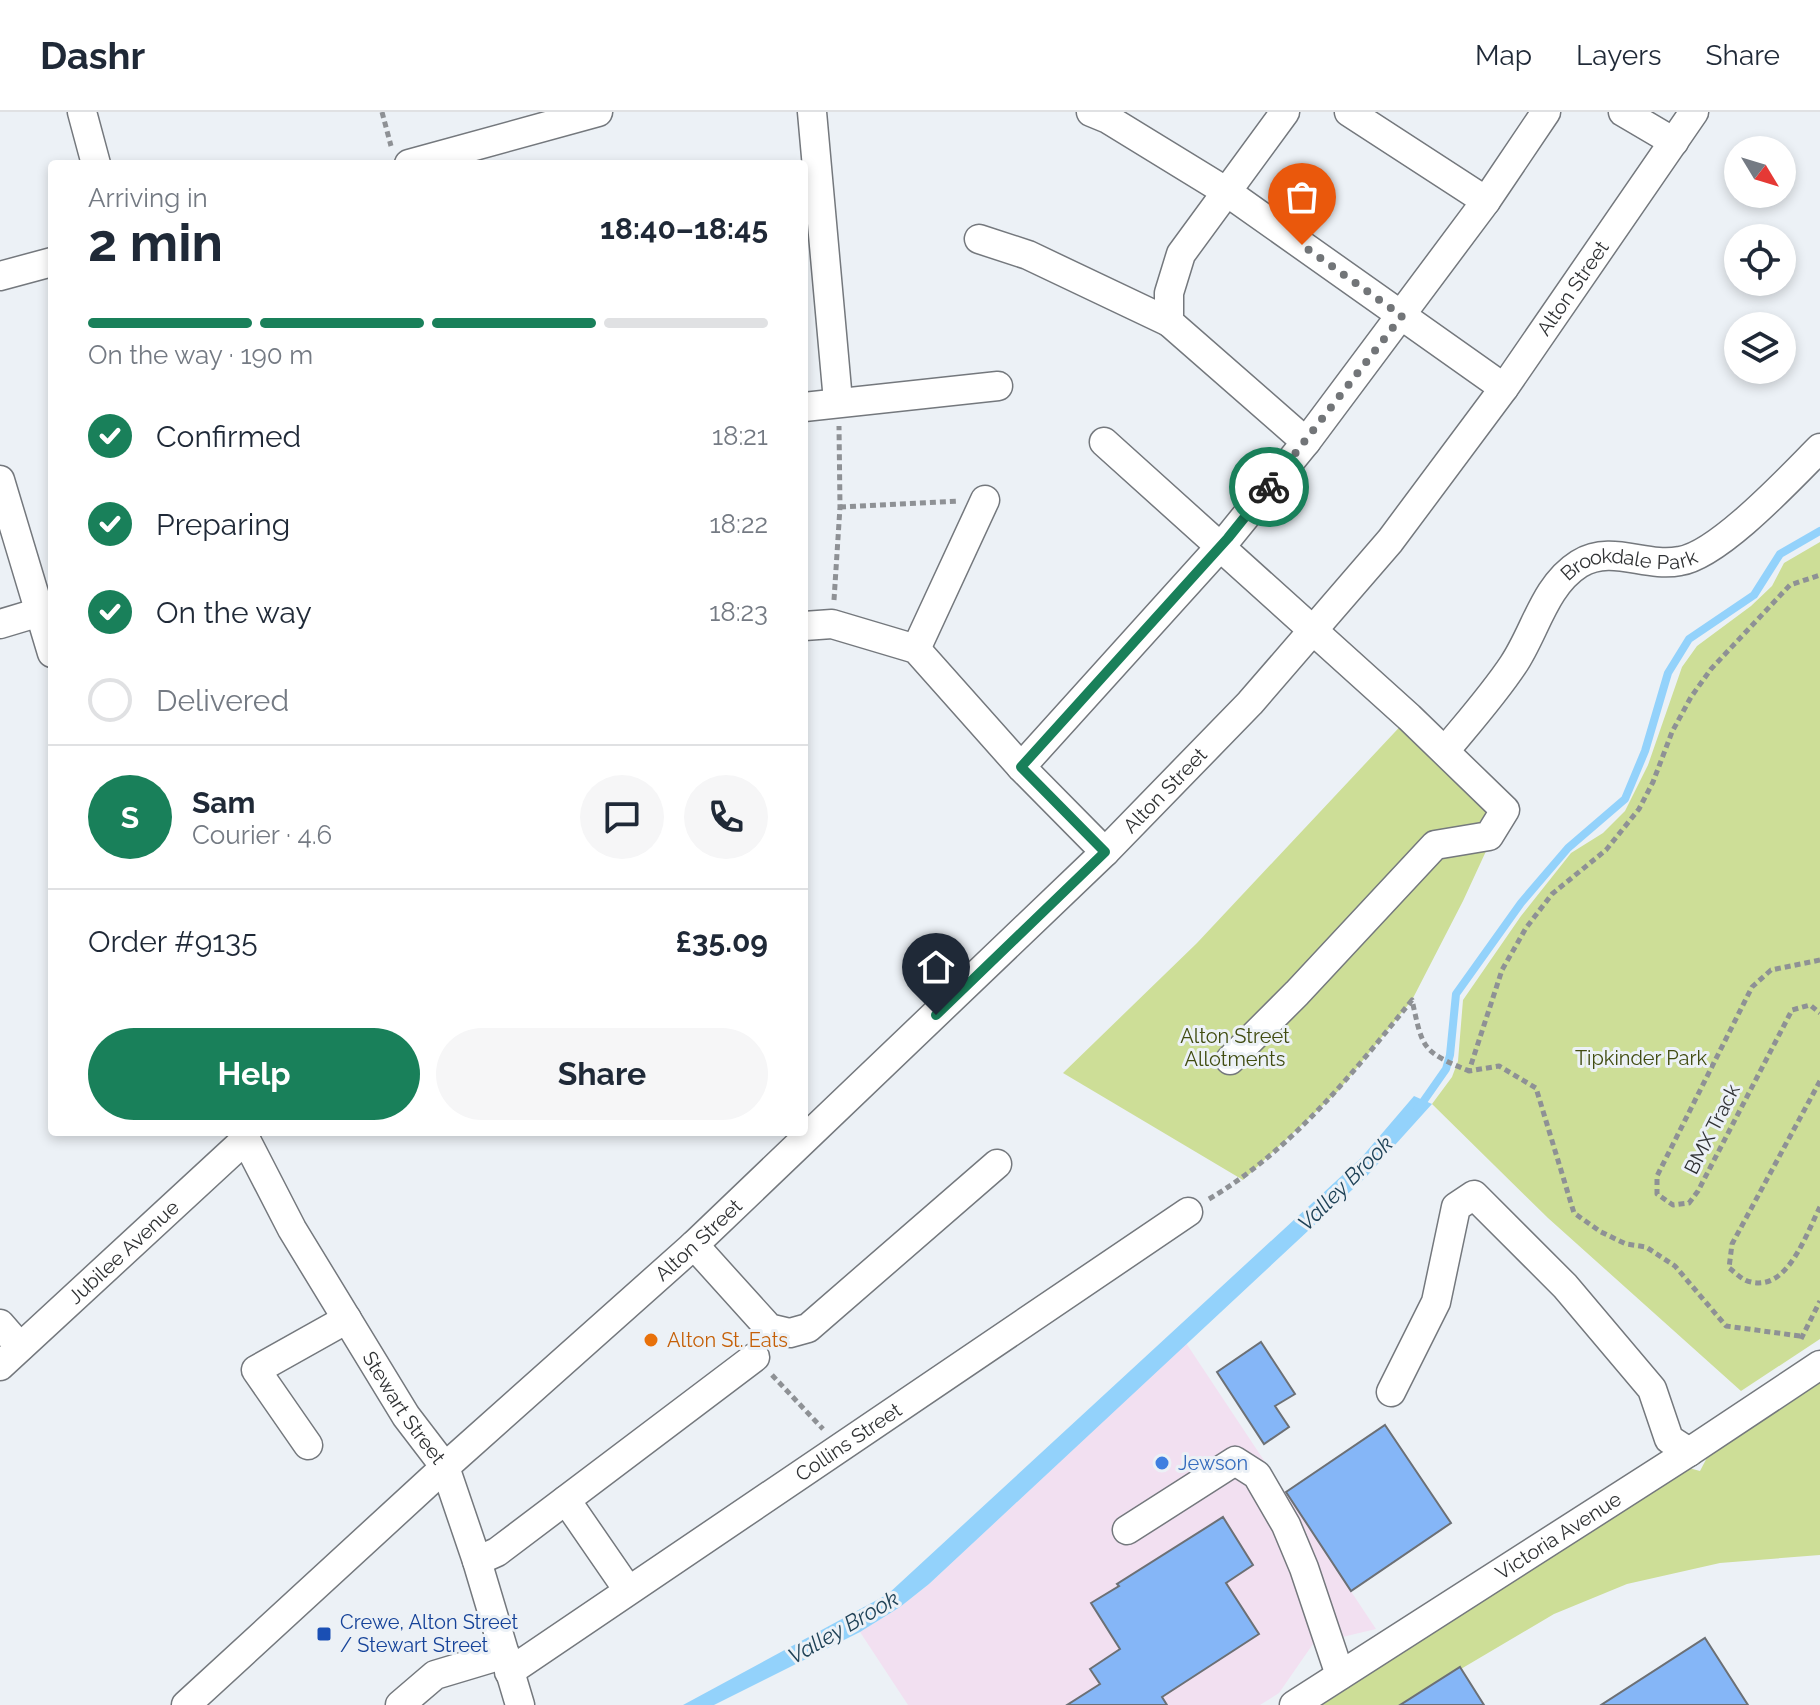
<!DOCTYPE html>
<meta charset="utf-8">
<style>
:root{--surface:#fff;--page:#f6f6f7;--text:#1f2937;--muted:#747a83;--line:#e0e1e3;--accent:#19805a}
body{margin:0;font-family:Raleway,sans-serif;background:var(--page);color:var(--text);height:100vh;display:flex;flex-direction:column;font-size:30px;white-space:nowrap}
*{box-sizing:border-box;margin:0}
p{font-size:26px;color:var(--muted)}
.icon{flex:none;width:44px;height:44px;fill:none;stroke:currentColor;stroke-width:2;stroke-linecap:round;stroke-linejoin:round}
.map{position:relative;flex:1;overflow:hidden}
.details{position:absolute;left:48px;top:48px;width:760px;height:976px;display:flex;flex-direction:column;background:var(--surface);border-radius:8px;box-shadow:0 4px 12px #0003}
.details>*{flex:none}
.needle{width:52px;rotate:128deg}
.buttons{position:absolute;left:1724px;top:24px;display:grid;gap:16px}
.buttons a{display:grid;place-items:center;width:72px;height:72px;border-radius:50%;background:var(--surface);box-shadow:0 4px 12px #0003;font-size:40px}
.pin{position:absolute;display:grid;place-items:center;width:68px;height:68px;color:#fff;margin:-82px -34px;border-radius:50% 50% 50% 0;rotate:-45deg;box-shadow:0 0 8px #0007}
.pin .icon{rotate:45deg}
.courier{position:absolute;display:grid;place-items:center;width:80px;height:80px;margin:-40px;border:6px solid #19805a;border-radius:50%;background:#fff;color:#222;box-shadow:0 2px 10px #0007}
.headline em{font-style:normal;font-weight:700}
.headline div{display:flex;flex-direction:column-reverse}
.headline{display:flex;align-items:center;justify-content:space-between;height:136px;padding:0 40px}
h1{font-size:52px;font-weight:700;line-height:60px}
.bar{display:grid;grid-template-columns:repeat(4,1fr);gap:12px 8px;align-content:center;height:96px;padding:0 40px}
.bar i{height:10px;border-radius:6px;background:var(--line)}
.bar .on{background:var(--accent)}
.bar p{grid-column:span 4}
.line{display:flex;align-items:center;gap:20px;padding:0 40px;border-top:2px solid var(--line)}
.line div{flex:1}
.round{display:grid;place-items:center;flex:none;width:84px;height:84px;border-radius:42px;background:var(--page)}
ol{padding:0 40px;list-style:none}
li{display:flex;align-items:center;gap:24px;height:88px}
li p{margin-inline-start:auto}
li .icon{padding:8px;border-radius:50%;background:var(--accent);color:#fff;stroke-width:4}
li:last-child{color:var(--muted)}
li i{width:44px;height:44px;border:4px solid var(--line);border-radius:50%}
.cta{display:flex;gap:16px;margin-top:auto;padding:16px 40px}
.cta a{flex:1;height:92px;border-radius:48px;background:var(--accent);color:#fff;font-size:32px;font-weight:700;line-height:92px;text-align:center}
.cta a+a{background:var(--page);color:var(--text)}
header{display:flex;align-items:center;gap:48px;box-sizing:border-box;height:112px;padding:0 40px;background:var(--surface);border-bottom:2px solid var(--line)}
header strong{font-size:38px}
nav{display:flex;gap:44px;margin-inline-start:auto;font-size:28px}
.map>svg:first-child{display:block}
.commercial{fill:#f2e0f1}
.green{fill:#cdde97}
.water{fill:#93d2fb}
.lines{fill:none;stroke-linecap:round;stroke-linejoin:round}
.stream{stroke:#93d2fb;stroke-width:8}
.building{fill:#85b6f7;stroke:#6c7075;stroke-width:2}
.minor-casing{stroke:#74787d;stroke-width:31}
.path{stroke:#8e9195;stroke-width:5;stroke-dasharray:6 4;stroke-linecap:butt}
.minor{stroke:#fff;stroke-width:28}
.done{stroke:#727578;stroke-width:8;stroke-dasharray:0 14.4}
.route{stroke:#19805a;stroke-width:10}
.food-dot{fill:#e8710a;stroke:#ecf1f6;stroke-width:3}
.shop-dot{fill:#3f7fe0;stroke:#ecf1f6;stroke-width:3}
.transit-dot{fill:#1a4fb4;stroke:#ecf1f6;stroke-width:3}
.labels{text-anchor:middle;stroke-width:6;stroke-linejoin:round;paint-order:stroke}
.street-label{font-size:20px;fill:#303234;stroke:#ecf1f6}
.park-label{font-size:20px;fill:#414c11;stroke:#ecf1f6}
.food-label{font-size:20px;fill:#c56008;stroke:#ecf1f6;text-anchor:start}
.shop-label{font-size:20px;fill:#366cbe;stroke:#ecf1f6;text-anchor:start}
.transit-label{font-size:20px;fill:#164399;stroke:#ecf1f6;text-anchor:start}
.water-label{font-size:22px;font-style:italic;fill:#1f4257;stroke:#ecf1f6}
</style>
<header>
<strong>Dashr</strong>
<nav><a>Map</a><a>Layers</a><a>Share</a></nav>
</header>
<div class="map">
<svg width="1820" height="1593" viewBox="0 0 1820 1593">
<rect width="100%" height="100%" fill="#ecf1f6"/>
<!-- commercial -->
<path class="commercial" d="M1186 1231 1376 1517 1313 1532 1279 1581 1260 1593H908L860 1520 900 1495 929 1472Z"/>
<!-- green -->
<g class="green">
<path d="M1820 430V1227L1741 1279 1548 1106 1432 992 1452 965 1458 949 1463 888 1521 804 1571 741 1603 721 1625 699 1648 653 1682 555 1697 534 1751 494 1772 474 1784 451Z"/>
<path d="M1409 605 1505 698 1463 789 1412 888 1338 979 1243 1068 1063 961 1197 831Z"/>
<path d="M1820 1266V1443L1720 1451 1627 1472 1554 1502 1400 1593H1322L1689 1356 1700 1359 1711 1338Z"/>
</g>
<!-- water -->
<path class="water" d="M1414 984 1432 992 1367 1064 929 1472 900 1495 860 1520 714 1593H683L888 1482 1361 1046Z"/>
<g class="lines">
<!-- stream -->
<path class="stream" d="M1418 997 1446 957 1450 943 1456 882 1521 791 1568 736 1625 687 1645 639 1668 561 1689 527 1754 483 1780 442 1820 419"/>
</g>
<!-- building -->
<g class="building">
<path d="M1261 1230 1295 1282 1275 1294 1289 1315 1264 1332 1217 1260Z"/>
<path d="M1385 1313 1451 1411 1351 1479 1286 1380Z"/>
<path d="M1223 1405 1253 1453 1226 1471 1259 1522 1162 1585 1167 1593H1067L1100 1572 1090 1557 1120 1537 1091 1491 1119 1474 1117 1472Z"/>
<path d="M1705 1526 1748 1593H1601Z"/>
<path d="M1460 1555 1484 1593H1400Z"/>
</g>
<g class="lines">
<defs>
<g id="minor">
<path d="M82 0 96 52"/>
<path d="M812 0 838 289"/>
<path d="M1091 0 1108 7 1227 80 1504 276"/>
<path d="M1285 0 1181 142 1169 181V210L1306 330"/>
<path d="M1349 0 1486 89"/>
<path d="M1623 0 1674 30"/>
<path d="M409 52 598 0"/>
<path d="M979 127 1028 143 1169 210"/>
<path d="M0 164 52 150"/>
<path d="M804 295 998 274"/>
<path d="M1104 330 1409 605 1505 698 1489 724 1435 733 1297 881 1230 948"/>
<path d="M0 368 52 541"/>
<path d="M0 512 40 500"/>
<path d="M804 514 832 512 916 537 1021 655 1105 740"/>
<path d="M916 537 985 388"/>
<path id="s1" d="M1445 639C1468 611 1493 583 1513 553 1535 521 1544 474 1579 452 1612 432 1645 456 1680 449 1719 443 1791 365 1820 336"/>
<path d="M1021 655 1228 426 1306 330 1486 89 1546 0"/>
<path id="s2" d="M242 1020 292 1117 406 1304 445 1355 477 1449 520 1593"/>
<path d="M694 1133 769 1216 790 1221 808 1216 997 1052"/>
<path d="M0 1212 20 1235"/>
<path id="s3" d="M0 1254 246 1027"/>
<path d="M1391 1280 1436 1190 1456 1095 1474 1083 1565 1174 1652 1277 1669 1327 1689 1340"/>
<path d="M308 1333 256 1258 347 1207"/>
<path d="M566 1388 628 1478"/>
<path d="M1127 1418 1235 1349 1257 1363 1286 1413 1304 1456 1340 1563"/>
<path d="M477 1449 497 1440 755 1245"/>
<path id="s4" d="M509 1560 1188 1100"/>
<path id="s5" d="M186 1593 445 1355 694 1133 1105 740 1250 591 1390 429 1504 276 1694 0"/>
<path d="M400 1593 435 1563 505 1542"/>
<path id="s6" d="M1294 1593 1689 1340 1820 1253"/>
</g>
</defs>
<!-- minor casing -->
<use href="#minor" class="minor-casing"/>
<!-- path -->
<g class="path">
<path d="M382 0 391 34"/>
<path d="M840 395 959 389"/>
<path d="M834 488 840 395 839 314"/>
<path d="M1820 848 1771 858 1752 875 1657 1064V1082L1673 1093 1689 1091 1698 1079 1792 898 1810 893 1820 901"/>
<path d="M1820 969 1732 1132 1729 1156C1736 1161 1743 1169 1751 1170 1788 1179 1806 1122 1820 1095"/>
<path d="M1209 1087C1292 1038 1353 961 1412 888 1423 937 1421 939 1469 959"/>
<path d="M1800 1224 1726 1214 1675 1154 1646 1135 1626 1132 1601 1120 1574 1101 1536 976 1499 954 1469 959 1502 858 1526 816 1552 782 1606 738 1639 697 1653 670 1672 620 1691 585 1711 557 1790 473 1820 463"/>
<path d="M1801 1227 1820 1189"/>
<path d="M772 1263 823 1317"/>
</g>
<!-- minor -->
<use href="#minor" class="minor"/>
</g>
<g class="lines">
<!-- done -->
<path class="done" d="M1269 375 1402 204 1302 133"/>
<!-- route -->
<path class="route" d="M936 903 1105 740 1021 655 1228 426 1269 375"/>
</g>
<!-- markers -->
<circle class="food-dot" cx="651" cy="1228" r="8"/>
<circle class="shop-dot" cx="1162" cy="1351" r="8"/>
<rect class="transit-dot" x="316" y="1514" width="16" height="16" rx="4"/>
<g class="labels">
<!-- street labels -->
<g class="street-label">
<text dy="7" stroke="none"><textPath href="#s5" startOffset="1988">Alton Street</textPath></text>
<text dy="7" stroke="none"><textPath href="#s1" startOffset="282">Brookdale Park</textPath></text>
<text dy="7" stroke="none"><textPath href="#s5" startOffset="1340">Alton Street</textPath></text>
<text transform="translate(1712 1017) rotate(-63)" y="7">BMX Track</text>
<text dy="7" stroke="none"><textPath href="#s5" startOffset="692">Alton Street</textPath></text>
<text dy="7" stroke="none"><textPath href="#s3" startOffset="168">Jubilee Avenue</textPath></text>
<text dy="7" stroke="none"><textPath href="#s2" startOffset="320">Stewart Street</textPath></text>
<text dy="7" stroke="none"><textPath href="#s4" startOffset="410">Collins Street</textPath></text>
<text dy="7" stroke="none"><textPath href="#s6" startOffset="314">Victoria Avenue</textPath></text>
</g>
<!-- park labels -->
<g class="park-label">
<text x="1235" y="931">Alton Street<tspan x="1235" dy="23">Allotments</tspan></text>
<text x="1641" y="953">Tipkinder Park</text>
</g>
<!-- food labels -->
<g class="food-label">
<text x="667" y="1235">Alton St. Eats</text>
</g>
<!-- shop labels -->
<g class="shop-label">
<text x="1178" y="1358">Jewson</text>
</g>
<!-- transit labels -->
<g class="transit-label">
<text x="340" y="1517">Crewe, Alton Street<tspan x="340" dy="23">/ Stewart Street</tspan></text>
</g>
<!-- water labels -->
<g class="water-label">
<text transform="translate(1345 1071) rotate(-45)" y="8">Valley Brook</text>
<text transform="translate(843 1515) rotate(-30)" y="8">Valley Brook</text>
</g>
</g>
</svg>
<div class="buttons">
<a><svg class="needle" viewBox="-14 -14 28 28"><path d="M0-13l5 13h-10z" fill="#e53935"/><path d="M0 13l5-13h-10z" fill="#747a83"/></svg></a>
<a><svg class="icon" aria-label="locate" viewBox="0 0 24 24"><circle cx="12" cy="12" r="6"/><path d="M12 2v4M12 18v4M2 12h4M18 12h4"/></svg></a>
<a><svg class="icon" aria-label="layers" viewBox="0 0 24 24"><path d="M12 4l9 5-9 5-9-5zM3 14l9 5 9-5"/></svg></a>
</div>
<div class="pin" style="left:1302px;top:133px;background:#ea580c"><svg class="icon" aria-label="bag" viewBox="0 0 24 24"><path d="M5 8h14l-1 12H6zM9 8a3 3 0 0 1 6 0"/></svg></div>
<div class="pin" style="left:936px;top:903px;background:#1f2937"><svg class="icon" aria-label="home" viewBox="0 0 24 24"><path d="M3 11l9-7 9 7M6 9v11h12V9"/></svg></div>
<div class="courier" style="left:1269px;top:375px"><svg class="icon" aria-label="bike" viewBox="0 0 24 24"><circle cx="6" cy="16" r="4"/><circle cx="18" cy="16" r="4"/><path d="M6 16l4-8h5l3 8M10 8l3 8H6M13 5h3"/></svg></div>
<section class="details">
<div class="headline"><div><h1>2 min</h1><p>Arriving in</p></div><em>18:40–18:45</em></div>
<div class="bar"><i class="on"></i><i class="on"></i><i class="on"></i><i></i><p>On the way · 190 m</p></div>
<ol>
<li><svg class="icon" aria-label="check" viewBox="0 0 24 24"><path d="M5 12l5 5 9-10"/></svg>Confirmed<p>18:21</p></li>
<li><svg class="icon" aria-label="check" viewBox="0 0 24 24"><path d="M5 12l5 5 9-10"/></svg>Preparing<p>18:22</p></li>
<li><svg class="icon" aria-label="check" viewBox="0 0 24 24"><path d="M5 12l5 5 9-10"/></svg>On the way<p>18:23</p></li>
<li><i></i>Delivered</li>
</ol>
<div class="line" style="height:144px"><b class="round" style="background:var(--accent);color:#fff">S</b><div><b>Sam</b><p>Courier · 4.6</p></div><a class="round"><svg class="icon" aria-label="chat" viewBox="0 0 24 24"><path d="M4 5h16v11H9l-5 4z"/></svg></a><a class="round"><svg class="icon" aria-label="phone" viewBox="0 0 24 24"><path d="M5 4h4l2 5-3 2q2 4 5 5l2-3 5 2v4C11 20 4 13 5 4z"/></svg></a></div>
<div class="line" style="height:104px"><div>Order #9135</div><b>£35.09</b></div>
<div class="cta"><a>Help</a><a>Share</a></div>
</section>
</div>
